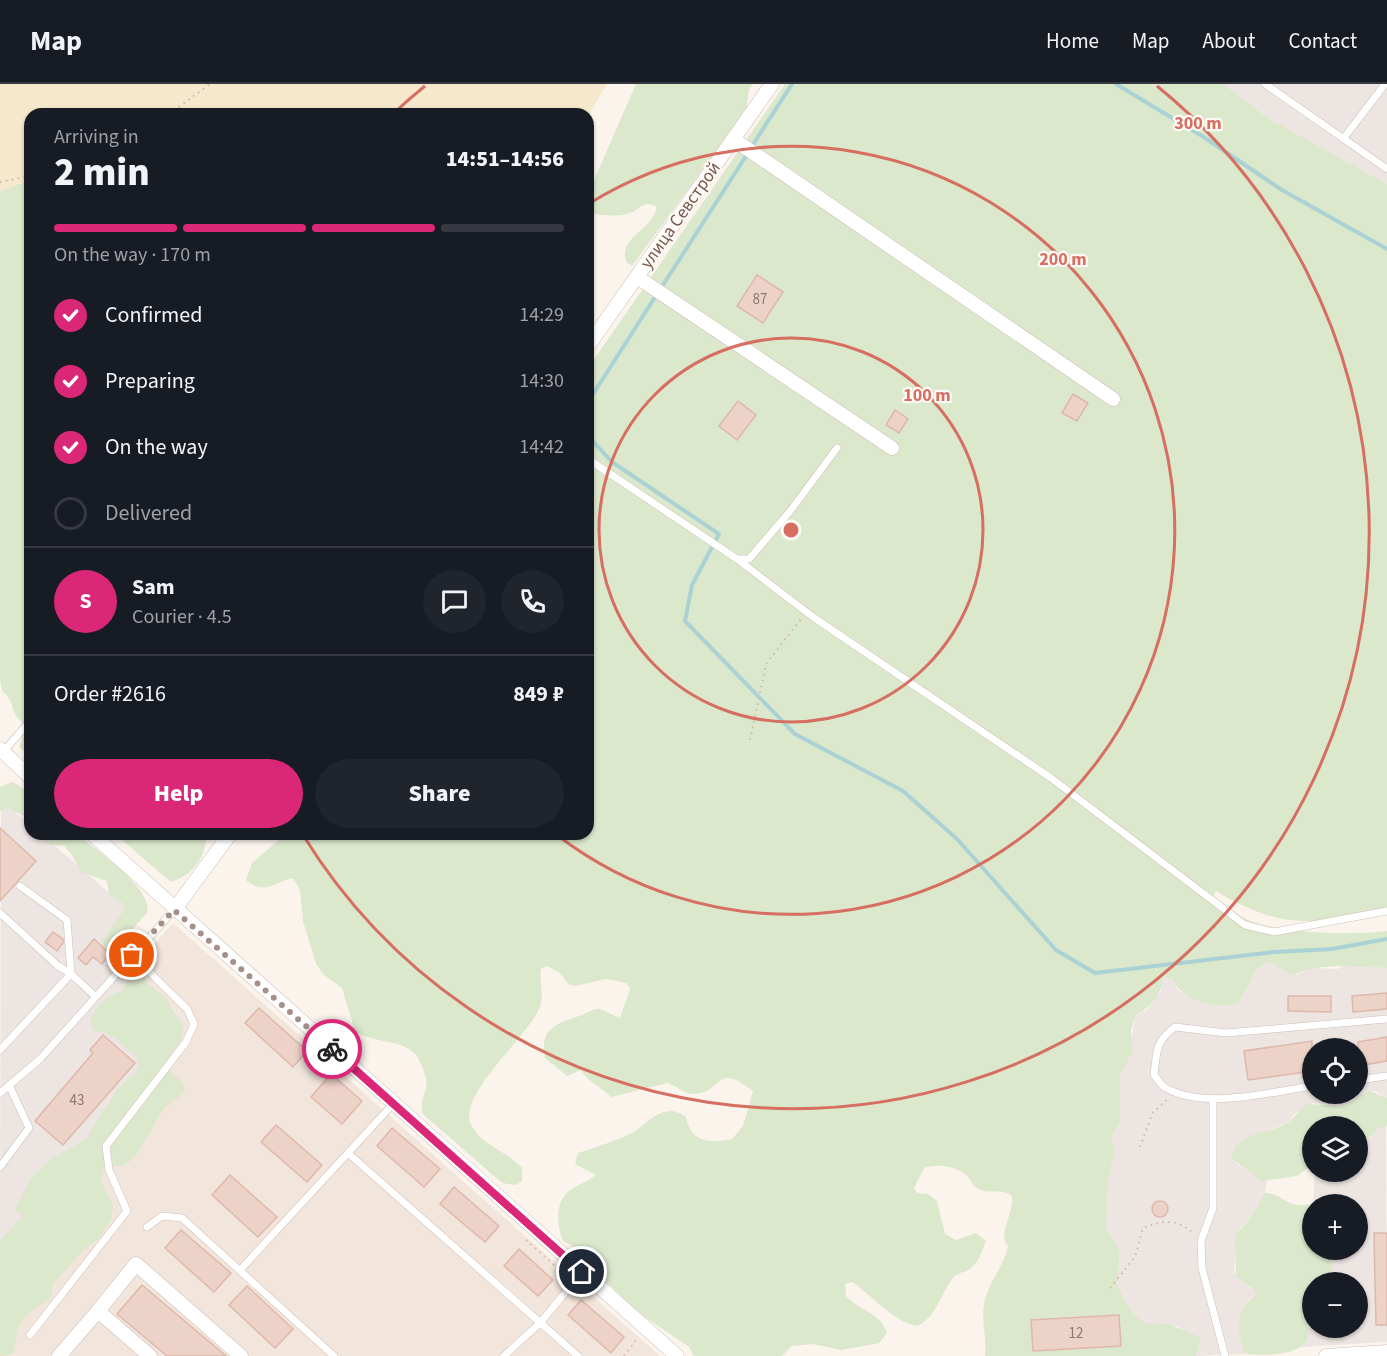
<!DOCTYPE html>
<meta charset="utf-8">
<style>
:root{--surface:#171b24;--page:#20242c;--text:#f1f3f6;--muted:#9ea1a6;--line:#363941;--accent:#db2777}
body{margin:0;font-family:"Source Sans 3",sans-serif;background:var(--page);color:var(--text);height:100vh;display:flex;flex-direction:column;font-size:22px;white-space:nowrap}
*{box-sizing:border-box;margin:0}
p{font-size:20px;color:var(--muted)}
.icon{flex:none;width:33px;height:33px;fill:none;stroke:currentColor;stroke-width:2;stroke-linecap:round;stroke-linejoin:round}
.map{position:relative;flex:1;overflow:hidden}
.drawer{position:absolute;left:24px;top:24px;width:570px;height:732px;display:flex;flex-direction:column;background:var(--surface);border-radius:18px;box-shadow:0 2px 4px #0004}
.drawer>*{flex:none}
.buttons{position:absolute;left:1302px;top:954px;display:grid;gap:12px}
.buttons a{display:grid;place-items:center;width:66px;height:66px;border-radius:50%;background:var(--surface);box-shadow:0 2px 4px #0004;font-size:30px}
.pin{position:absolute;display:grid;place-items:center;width:51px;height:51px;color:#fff;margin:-26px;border:3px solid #fff;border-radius:50%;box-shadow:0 2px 6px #0007}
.courier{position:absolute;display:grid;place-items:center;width:60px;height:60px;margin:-30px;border:4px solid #db2777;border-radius:50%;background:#fff;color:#222;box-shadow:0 2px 8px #0007}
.summary em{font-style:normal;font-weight:800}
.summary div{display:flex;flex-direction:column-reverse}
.summary{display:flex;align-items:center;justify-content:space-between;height:102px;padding:0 30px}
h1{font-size:39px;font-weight:800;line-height:45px}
.bar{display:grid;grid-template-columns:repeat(4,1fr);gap:9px 6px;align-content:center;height:72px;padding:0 30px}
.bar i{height:8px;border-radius:4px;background:var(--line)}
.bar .on{background:var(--accent)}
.bar p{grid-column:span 4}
.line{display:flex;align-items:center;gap:15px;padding:0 30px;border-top:2px solid var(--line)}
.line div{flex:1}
.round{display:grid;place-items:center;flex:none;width:63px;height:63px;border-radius:32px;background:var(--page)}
ol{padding:0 30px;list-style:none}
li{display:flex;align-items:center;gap:18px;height:66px}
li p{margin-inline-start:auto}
li .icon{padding:6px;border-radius:50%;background:var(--accent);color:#fff;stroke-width:4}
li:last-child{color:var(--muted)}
li i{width:33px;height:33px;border:3px solid var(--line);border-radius:50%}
.primary-button{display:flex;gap:12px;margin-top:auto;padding:12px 30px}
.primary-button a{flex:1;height:69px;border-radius:36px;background:var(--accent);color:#fff;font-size:24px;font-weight:800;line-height:69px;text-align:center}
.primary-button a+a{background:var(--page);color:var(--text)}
header{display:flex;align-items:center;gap:36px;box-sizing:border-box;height:84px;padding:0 30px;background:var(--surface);border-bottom:2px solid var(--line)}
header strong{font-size:28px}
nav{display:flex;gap:33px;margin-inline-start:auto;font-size:21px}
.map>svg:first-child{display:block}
.residential{fill:#f2e6dc}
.industrial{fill:#ece5e2;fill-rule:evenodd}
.green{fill:#dbe8cc}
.sand{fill:#f6e8cc}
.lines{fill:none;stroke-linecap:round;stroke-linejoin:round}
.stream{stroke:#aad2d4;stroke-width:4}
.building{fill:#edd2c8;stroke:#deb8aa;stroke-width:1.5}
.lane-casing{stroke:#cfbeb6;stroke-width:8}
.street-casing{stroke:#cfbeb6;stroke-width:15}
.path{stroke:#d3b5aa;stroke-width:2;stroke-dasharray:1.5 4.5;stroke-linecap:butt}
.lane{stroke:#fff;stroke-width:7}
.street{stroke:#fff;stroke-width:14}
.done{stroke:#a49088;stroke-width:6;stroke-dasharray:0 10.8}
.route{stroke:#db2777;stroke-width:8}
.ring{fill:none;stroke:#d66e61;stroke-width:3}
.labels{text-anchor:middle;stroke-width:4.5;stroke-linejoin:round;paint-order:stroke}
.number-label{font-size:15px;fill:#937870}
.street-label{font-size:18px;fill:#755a52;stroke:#fef9f4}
.centre{fill:#d66e61;stroke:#fef9f4;stroke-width:3}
.ring-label{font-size:18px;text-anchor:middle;font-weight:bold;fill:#d66e61;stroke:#fef9f4;stroke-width:4.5;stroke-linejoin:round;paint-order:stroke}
</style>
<header>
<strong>Map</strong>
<nav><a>Home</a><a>Map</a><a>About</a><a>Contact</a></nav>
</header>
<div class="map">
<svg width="1387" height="1272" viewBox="0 0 1387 1272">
<rect width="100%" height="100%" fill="#fbf4ed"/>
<!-- residential -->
<path class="residential" d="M173 839 660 1272H0V1167L185 935 131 886Z"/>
<!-- industrial -->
<g class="industrial">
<path d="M1222 0H1387V100L1268 34Z"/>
<path d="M1 716 30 741V750H41L134 830 107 865 185 936 0 1167Z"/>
<path d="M1269 878 1294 892 1310 884 1337 885 1349 881 1387 884V1014L1375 1007 1364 1008 1347 1022 1313 1019 1294 1030 1290 1037 1238 1060 1231 1069 1238 1081 1267 1097 1265 1109 1250 1134 1238 1146 1234 1188 1257 1210 1248 1217 1240 1233V1254L1246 1270 1196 1272 1200 1259 1179 1243 1147 1239 1140 1236 1130 1225 1117 1201 1120 1166 1106 1144V1124L1108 1090 1113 1077 1112 1051 1120 1039V991L1133 968 1131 961 1135 932 1148 925 1161 907 1162 893 1173 895 1178 906 1189 912 1223 921 1251 895 1257 884ZM1312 964H1358V1010H1312Z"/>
<path d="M1386 1041 1387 1258 1301 1263 1307 1257V1243L1312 1232V1244H1358V1198H1337L1331 1179 1334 1166H1358V1120H1313L1315 1088H1358V1066L1378 1044Z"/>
</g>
<!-- green -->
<g class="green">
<path d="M636 0H753L749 6 746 26 632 182 626 178C619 152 651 148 657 123 643 114 640 127 627 130 616 133 599 131 588 129V110Z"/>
<path d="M785 0H1223L1268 34 1387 100V827C1311 839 1285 848 1216 807L1213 813C1225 819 1232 828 1244 834 1275 850 1353 851 1387 847V884C1366 883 1308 878 1294 892L1269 878 1257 884 1239 918C1221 928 1179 915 1173 895L1163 893C1160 914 1153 921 1135 932L1131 946 1133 968 1120 991V1039L1112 1051 1114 1070 1108 1096 1106 1144 1120 1166 1117 1201 1130 1225 1140 1236 1147 1239 1168 1240 1198 1252 1201 1255 1196 1272H985C987 1254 981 1237 984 1220 988 1198 1004 1183 1008 1162 997 1152 1014 1130 1012 1112 1002 1104 992 1110 981 1106 974 1104 972 1098 968 1093 958 1082 938 1079 924 1084L914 1104 917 1109 928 1110 937 1117 945 1150 956 1156 976 1149 986 1157C982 1167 979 1178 970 1185 964 1189 958 1188 953 1194 940 1210 938 1232 917 1242 891 1237 873 1211 852 1198L845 1200 846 1212C859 1227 880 1228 887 1249L879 1259 841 1266 813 1260 792 1262 782 1272H694L689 1263 636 1227 597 1188 586 1168 563 1157C556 1139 554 1114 575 1103 582 1099 589 1097 596 1091L575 1080 578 1069C596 1063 616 1057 632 1049 649 1039 664 1016 686 1033 691 1058 709 1060 732 1055L743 1042 753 1007C714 977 725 1008 694 1010 684 1011 677 1001 667 999L611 1013C600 1002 589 999 581 986L567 992 545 974C540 946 553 941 576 933 583 931 588 928 595 925H600L620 934 630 905 627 899 606 895 575 902 568 900 560 889 547 882 541 885C539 899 545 912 539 925 527 953 457 1012 471 1040 482 1063 507 1066 522 1084V1097L516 1101 502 1099 423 1030C418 1016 429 1007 426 994 415 947 385 966 355 947L342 904 324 891 316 880 303 837 300 806 293 794C274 798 263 812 246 796L252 779 286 750H588V284Z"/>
<path d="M30 96V673L19 663 26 644C24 638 20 638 17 633 10 622 14 617 2 607L0 596V107Z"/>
<path d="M13 698 30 709V744L29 735C22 730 15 729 8 724L0 727V703Z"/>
<path d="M37 750H77C95 765 154 805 147 829L110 870 106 869 101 858 125 825 123 820 109 810 107 797 81 788 72 771 64 762 51 761Z"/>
<path d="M115 750H207C205 774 194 790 171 798Z"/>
<path d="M141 887 148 900 165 913 183 944C183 961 167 969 166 984L182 998 185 1008 164 1024 139 1067 129 1078 121 1082H104L101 1097 113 1121 111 1136 98 1155 84 1165 53 1200 51 1213 27 1231 19 1241 13 1270 0 1272V1157L22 1132 15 1125 31 1094 49 1077 86 1055 118 1005 139 984 138 974C124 964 113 946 95 947L90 939C95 922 106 912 122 907L130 893Z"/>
<path d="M1370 1007 1387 1014V1042L1378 1044 1358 1066V1042H1312V1081L1297 1092 1262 1097 1231 1074C1234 1046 1274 1051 1291 1036 1296 1031 1301 1025 1307 1020L1347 1022 1359 1011Z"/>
<path d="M1265 1109C1284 1109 1283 1125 1313 1120L1312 1166H1334L1331 1179 1337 1198H1312C1312 1215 1313 1224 1308 1239 1306 1244 1309 1248 1308 1253 1304 1272 1263 1272 1246 1270 1239 1259 1236 1236 1243 1224 1247 1218 1252 1215 1256 1210L1251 1203 1236 1192 1235 1151 1250 1134Z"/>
</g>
<!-- sand -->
<path class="sand" d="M0 0H607L588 32V30H30V96L0 107Z"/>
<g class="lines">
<!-- stream -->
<g class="stream">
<path d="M1116 0 1202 52 1282 106 1387 165"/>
<path d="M752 62 792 0"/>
<path d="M661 204 748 69"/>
<path d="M588 318 657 210"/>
<path d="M588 352 612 378 719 450 692 501 685 537 795 650 903 707 957 755 1056 866 1095 889 1274 868 1332 865 1387 855"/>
</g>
</g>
<!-- building -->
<g class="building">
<path d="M757 191 783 208 763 239 737 222Z"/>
<path d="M1073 310 1088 319 1077 337 1062 329Z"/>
<path d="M738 317 756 331 737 356 719 342Z"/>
<path d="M895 326 908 335 899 349 886 341Z"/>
<path d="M0 744 36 777 0 817Z"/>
<path d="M53 848 63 855V859L57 867 45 858Z"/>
<path d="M94 855 110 870 102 880 93 873 86 881 78 874Z"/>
<path d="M1387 909V925L1353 928 1352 912Z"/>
<path d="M1288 912H1331V928L1288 927Z"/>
<path d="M259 924 307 967 293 983 245 939Z"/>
<path d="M103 951 135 979 63 1061 35 1037 93 969 90 966Z"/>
<path d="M1387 953V977L1358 982V958Z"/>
<path d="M1312 957V987L1248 996 1244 967Z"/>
<path d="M331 990 362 1017 342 1040 311 1013Z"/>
<path d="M276 1041 322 1081 307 1098 261 1058Z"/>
<path d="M392 1044 440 1085 424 1103 377 1062Z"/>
<path d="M230 1091 277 1133 258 1153 212 1111Z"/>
<path d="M454 1103 499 1142 485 1158 440 1120Z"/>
<circle cx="1160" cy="1125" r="8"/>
<path d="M181 1146 231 1189 214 1208 165 1164Z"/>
<path d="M1374 1149H1387V1241H1376Z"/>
<path d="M519 1165 553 1196 538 1212 504 1182Z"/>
<path d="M142 1201 226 1272H167L117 1230Z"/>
<path d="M247 1202 293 1245 275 1264 229 1221Z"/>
<path d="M581 1216 624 1253 611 1269 568 1231Z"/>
<path d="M1119 1231 1121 1262 1033 1267 1031 1236Z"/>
</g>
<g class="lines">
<defs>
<g id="lane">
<path d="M1265 0 1387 85"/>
<path d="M1343 55 1385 0"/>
<path d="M588 375 737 475 813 533 1051 694 1245 841 1274 848 1387 827"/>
<path d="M737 475H749L791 426 837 364"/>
<path d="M3 668 30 637"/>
<path d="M20 802 67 836 71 890"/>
<path d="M0 829 57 881 71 890"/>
<path d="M0 966 71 890 95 912"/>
<path d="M1358 996 1387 992"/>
<path d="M1312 1002C1271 1008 1204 1026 1166 1004 1161 1002 1158 995 1154 991 1157 967 1155 958 1175 943L1226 949 1387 935"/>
<path d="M0 1009 40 975 174 826"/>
<path d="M1213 1015V1124L1201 1157 1202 1184 1225 1272"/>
<path d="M349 1070 578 1272"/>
<path d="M0 1083 29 1044 9 1001"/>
<path d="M147 1143 162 1132 182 1134 334 1272"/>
<path d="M241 1185 394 1019"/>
<path d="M30 1251 127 1127 109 1086 106 1062 186 958 194 940 187 925 132 871"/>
<path d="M504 1272 541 1238 582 1188"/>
</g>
<g id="street">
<path d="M733 55 1113 315"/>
<path d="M637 193 892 364"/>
<path d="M588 262 772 0"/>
<path d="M0 665 30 693"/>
<path d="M92 750 677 1272"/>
<path d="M174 826 230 750"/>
<path d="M59 1272 98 1227"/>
<path d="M150 1272 98 1227 136 1180 241 1272"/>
<path d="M1326 1272 1387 1268"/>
</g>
</defs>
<!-- lane casing -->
<use href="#lane" class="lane-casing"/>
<!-- street casing -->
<use href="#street" class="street-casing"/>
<!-- path -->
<g class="path">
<path d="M169 30 210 0"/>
<path d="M0 98 30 92"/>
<path d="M750 656 766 580 801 535"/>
<path d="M1140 1063 1153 1028 1168 1015"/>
<path d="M526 1156 566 1192"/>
<path d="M1110 1204 1135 1173 1143 1144C1163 1136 1177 1134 1194 1150"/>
<path d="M624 1272 637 1255"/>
</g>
<!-- lane -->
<use href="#lane" class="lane"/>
<!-- street -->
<use href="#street" class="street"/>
</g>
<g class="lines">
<!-- done -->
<path class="done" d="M132 871 174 826 332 965"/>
<!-- route -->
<path class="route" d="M332 965 582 1188"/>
</g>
<!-- distance rings -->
<g class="ring">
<circle cx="791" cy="446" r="192"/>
<path d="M590 119A384 384 0 1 1 557 751"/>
<path d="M395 28A576 576 0 0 1 425 2M1157 2A576 576 0 1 1 303 751"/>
</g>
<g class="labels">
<!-- number labels -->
<g class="number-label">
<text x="760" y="220">87</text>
<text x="77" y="1021">43</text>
<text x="1076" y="1254">12</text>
</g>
<!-- street labels -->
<g class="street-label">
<text transform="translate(680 131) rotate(-55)" y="6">улица Севстрой</text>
</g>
</g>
<circle cx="791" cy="446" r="9" class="centre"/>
<g class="ring-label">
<text x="1198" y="45">300 m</text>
<text x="1063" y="181">200 m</text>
<text x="927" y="317">100 m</text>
</g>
</svg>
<div class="buttons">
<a><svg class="icon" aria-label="locate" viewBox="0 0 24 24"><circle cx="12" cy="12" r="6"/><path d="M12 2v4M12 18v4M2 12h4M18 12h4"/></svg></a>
<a><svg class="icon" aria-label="layers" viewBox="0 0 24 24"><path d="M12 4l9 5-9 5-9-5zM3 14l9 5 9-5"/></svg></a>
<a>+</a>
<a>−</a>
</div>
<div class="pin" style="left:132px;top:871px;background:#ea580c"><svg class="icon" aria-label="bag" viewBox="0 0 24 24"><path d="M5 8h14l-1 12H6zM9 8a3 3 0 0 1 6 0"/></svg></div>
<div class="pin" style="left:582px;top:1188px;background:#1f2937"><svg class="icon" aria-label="home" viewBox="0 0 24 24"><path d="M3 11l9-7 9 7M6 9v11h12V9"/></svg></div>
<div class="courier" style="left:332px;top:965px"><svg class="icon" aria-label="bike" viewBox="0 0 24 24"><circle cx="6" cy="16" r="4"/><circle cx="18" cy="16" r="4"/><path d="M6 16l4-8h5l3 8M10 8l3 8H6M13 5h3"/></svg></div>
<section class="drawer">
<div class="summary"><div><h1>2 min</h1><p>Arriving in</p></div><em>14:51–14:56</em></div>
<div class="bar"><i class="on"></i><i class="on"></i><i class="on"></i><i></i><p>On the way · 170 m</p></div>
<ol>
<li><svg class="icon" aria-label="check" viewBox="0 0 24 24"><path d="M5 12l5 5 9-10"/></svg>Confirmed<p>14:29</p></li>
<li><svg class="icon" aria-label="check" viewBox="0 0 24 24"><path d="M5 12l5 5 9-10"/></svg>Preparing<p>14:30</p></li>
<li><svg class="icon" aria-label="check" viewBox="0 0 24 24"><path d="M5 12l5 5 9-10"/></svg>On the way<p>14:42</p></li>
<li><i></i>Delivered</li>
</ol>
<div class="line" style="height:108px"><b class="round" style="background:var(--accent);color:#fff">S</b><div><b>Sam</b><p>Courier · 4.5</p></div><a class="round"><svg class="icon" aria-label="chat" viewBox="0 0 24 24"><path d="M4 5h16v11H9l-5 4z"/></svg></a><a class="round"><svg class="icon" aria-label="phone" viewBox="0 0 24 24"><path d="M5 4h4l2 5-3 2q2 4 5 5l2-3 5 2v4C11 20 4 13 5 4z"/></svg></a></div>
<div class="line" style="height:78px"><div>Order #2616</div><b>849 ₽</b></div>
<div class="primary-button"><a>Help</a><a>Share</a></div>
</section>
</div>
